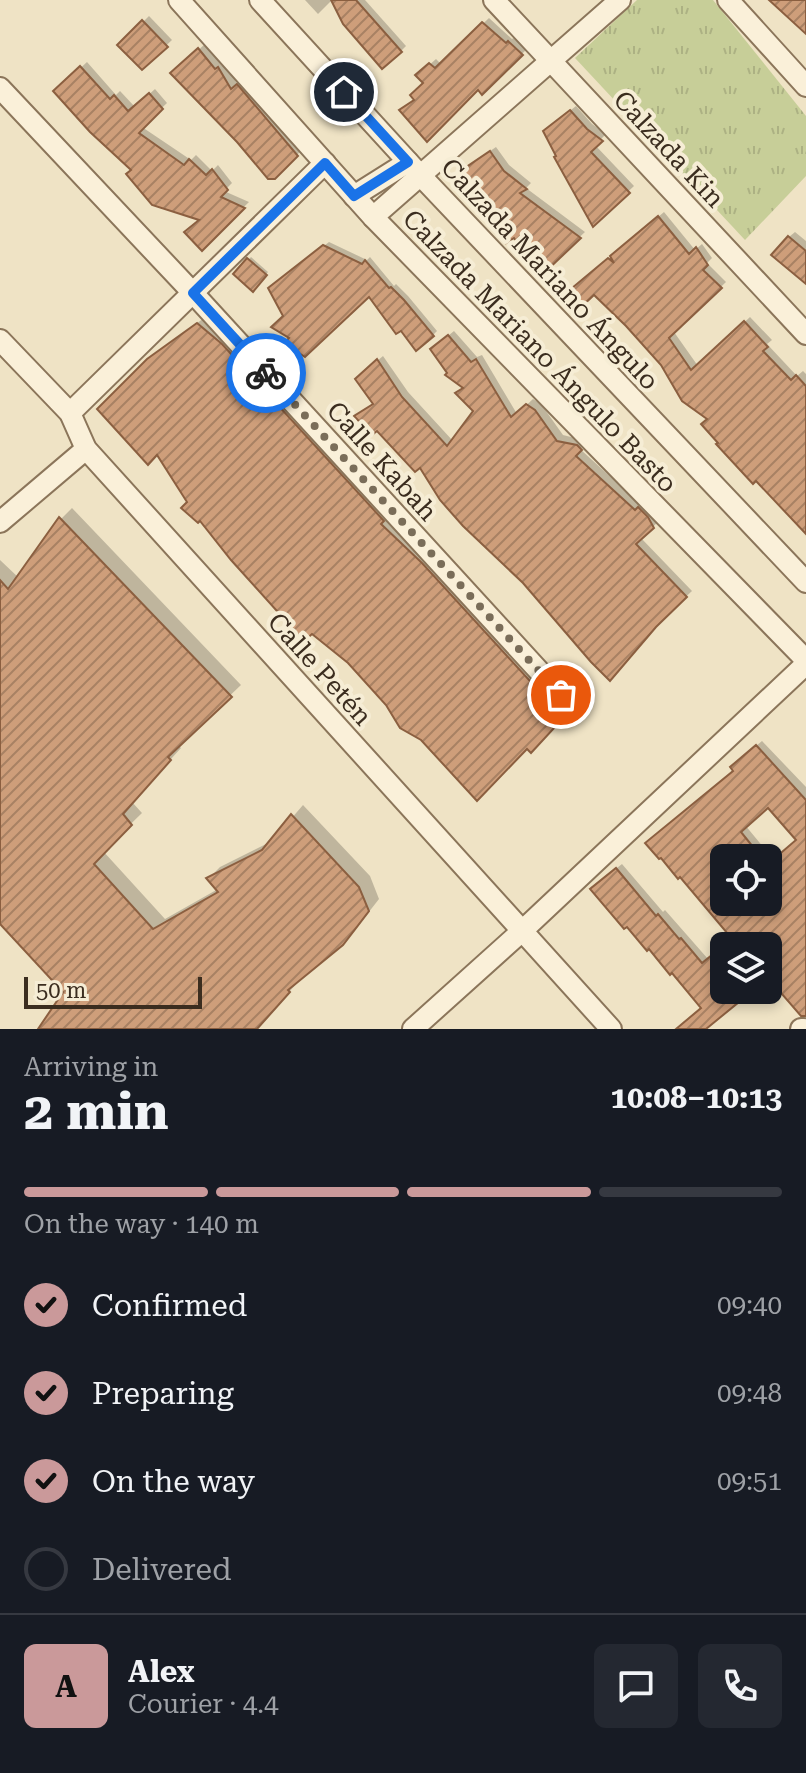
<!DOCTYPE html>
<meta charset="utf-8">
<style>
:root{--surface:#171b24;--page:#242831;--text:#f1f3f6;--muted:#9ea1a6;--line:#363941;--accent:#ca999a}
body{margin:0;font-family:"Roboto Serif",serif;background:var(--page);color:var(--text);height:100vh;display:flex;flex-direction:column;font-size:30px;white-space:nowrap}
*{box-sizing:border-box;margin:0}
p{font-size:26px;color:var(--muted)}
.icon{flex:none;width:44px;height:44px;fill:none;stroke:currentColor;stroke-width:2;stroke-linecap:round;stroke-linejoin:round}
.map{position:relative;height:1029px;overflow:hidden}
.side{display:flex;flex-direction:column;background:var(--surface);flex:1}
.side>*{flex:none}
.fabs{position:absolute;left:710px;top:844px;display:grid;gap:16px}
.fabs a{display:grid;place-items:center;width:72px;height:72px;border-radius:12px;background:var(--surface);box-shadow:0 4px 12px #0003;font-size:40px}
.scale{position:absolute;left:24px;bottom:20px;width:178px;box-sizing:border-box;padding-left:8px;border:4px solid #3b2d1f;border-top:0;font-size:22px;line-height:28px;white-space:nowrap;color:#3b2d1f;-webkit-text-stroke:6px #f6edd5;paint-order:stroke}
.pin{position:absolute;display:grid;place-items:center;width:68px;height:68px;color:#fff;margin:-34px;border:4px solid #fff;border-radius:50%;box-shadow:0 2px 8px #0007}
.courier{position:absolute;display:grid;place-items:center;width:80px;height:80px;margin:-40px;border:6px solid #1a73e8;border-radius:50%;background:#fff;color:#222;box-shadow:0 2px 10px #0007}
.headline em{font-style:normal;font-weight:700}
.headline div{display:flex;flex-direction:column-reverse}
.headline{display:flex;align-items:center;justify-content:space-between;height:136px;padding:0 24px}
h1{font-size:52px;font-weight:700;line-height:60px}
.bar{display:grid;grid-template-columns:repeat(4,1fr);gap:12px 8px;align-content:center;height:96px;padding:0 24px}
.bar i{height:10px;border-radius:6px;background:var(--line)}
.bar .on{background:var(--accent)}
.bar p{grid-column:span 4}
.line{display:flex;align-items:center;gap:20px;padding:0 24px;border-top:2px solid var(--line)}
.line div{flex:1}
.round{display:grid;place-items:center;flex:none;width:84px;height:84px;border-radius:12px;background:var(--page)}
ol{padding:0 24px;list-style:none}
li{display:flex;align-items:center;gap:24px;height:88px}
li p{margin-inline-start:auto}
li .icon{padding:8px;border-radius:50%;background:var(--accent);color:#111;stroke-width:4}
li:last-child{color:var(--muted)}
li i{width:44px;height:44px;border:4px solid var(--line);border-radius:50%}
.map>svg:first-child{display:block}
.park{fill:url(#park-tufts)}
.shadow{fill:#0003;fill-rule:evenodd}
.building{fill:url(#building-hatch);stroke:#8b5f40;stroke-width:2;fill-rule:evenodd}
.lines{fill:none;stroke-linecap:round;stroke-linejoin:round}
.minor-casing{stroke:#8b755a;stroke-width:24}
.minor{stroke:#faf0d9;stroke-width:20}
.done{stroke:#7a6d59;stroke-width:8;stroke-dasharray:0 14.4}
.route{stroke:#1a73e8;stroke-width:10}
.labels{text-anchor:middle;stroke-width:8;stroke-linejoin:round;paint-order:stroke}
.street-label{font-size:26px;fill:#3b2d1f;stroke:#f6edd5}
</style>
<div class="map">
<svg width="806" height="1029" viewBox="0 0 806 1029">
<defs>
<pattern id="park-tufts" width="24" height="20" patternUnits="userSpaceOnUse" patternTransform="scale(2)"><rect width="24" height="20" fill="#c7ce98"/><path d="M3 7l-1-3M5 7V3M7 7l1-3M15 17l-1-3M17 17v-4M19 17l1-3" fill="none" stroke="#acb183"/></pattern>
<pattern id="building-hatch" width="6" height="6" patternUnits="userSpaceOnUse" patternTransform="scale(2)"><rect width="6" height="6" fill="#ce9e7a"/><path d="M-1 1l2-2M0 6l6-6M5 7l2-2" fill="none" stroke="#a88163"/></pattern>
</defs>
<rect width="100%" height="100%" fill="#efe3c5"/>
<!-- park -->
<path class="park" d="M637 0H713L806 116V176L745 240 575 58Z"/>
<!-- shadow -->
<g class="shadow">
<path d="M305 0H332L318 14Z"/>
<path d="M333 0H365L406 46 401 51Z"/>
<path d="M149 16 172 40 142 68 120 45Z"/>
<path d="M489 18 512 39 515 37 527 49 482 92 478 87 416 99 425 83 418 75 436 59 441 64Z"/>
<path d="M205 44 222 66 224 63 238 85 243 80 303 149 274 177H268L173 73Z"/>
<path d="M87 62 116 95 120 91 135 107 155 89 167 103 142 127 191 160 196 155 212 171 218 165 232 183 224 191 249 202 202 248V219L133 170 56 91Z"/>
<path d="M576 106 592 124 606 134 595 145 634 186 594 224 551 126Z"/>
<path d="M496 147 509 165 531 183 526 188 585 232 541 273 515 235 490 211 458 173Z"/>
<path d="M664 212 695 250 702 244 712 258 707 263 726 282 674 332 698 366 750 317 772 340 767 344 797 376 803 371 806 374V526L663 364 594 293 574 288Z"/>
<path d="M795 232 806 241V259L789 237Z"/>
<path d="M329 242 367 260 370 257 394 286 396 284 408 296 437 331 433 335 369 294 292 337 274 285Z"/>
<path d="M251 257 268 272 253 289 236 274Z"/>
<path d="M204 318 564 702H571L572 707 536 744 527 746 388 704 350 662 189 502 155 354Z"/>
<path d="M454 331 477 357 482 355 517 414 533 399 541 404 563 435 583 440 586 443 580 449 659 521 641 538 692 591 660 621 420 465 362 411 375 403 363 373 383 356 408 392 453 441 475 411 458 393 464 386 438 344Z"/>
<path d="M72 508 241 685 178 745 181 748 132 802 142 813 103 851 165 919 218 889 209 878 220 867 272 841 303 805 370 876 379 899 354 931 300 980 255 1029H40L66 992 0 921V560L19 578 61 519Z"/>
<path d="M762 741 806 787V1015L768 974V946H744L687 880 680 877 738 761ZM769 805 798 840 774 860 745 825ZM724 858H768V902H724Z"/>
<path d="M622 864 663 912 665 910 708 959 724 970V990H740L744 995 704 1029H677L703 1008 598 883Z"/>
</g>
<!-- building -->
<g class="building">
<path d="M331 0H356L402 52 382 69 343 24Z"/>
<path d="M769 0H806V34Z"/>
<path d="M142 20 168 47 142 70 117 45Z"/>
<path d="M482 22 506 43 508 41 523 55 482 95 478 90 427 142 399 110 414 100 410 95 423 83 415 75 429 63 435 68Z"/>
<path d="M198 48 215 69 218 67 231 89 237 84 298 156 275 179H268L237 142 170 73Z"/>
<path d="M80 66 110 99 114 95 128 111 149 93 163 109 139 133 184 165 189 159 206 175 212 169 228 190 221 197 245 208 202 251 184 232 199 220 152 205 126 174 131 170 90 132 53 91Z"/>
<path d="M570 110 587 129 603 141 591 152 630 193 593 227 554 157 556 156 543 131Z"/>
<path d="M490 151 504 171 527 189 520 193 581 238 541 276 514 238 506 243 489 213 463 196 450 178Z"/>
<path d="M658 216 689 254 696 247 708 265 703 270 722 288 669 338 691 370 744 321 768 347 763 351 791 380 796 375 806 386V534L756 481 753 484 716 444 718 443 701 424 707 419 682 401 661 365 626 326 594 295 580 308 566 293 608 258 614 263 610 256Z"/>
<path d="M788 236 806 251V284L771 255Z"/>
<path d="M323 245 362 264 365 260 389 288 391 287 404 300 434 336 416 351 401 331 396 334 369 297 305 357 284 343 289 338 271 327 283 316 268 288Z"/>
<path d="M247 258 267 275 253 292 233 274Z"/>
<path d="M197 323 222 344 384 521 381 524 422 563 551 704 558 708 565 707 567 714 531 753 527 749 477 801 421 740 400 728 386 705 348 663 312 634 304 641 231 560 200 521 198 523 181 508 187 502 157 455 148 465 97 409 147 359Z"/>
<path d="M448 335 471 362 476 359 511 417 526 404 535 410 557 441 577 445 582 450 576 456 635 510 638 507 648 517 654 528 636 544 687 597 656 627 610 681 591 662 523 583 463 526 440 500 420 468 415 472 377 431 372 435 354 416 373 404 355 379 377 359 402 397 447 446 473 411 455 393 463 388 445 375 447 373 430 349Z"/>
<path d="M59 517 232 697 168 757 171 760 123 814 132 825 94 864 153 929 218 892 206 878 262 850 291 814 359 887 369 911 343 945 288 990 290 992 257 1029H38L63 992 0 924V580L8 589Z"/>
<path d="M756 745 806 800V1016H801L768 978V946H738L680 877 678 879 661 858 659 859 645 843 733 771 730 767ZM768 808 796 840 768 864V902H724V858H762L741 832Z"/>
<path d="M616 868 656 916 658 914 679 939 681 938 702 963 724 945V990H730L739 1002 706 1029H676L701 1008 672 973 670 975 649 949 647 951 627 927 624 929 590 889Z"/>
</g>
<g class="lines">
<defs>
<g id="minor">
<path d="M179 0 373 217 806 660"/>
<path d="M260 0 421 176 806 582"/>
<path d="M494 0 806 334"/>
<path d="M728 0 806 86"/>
<path d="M0 88 193 293 561 695"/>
<path d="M354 196 408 162"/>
<path d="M373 217 620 0"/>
<path d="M0 340 70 413 86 449 611 1029"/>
<path d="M70 413 325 163"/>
<path d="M0 522 86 449"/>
<path d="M413 1029 522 931 806 664"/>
<path d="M801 1029H804"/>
</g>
</defs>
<!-- minor casing -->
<use href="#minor" class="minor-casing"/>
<!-- minor -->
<use href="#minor" class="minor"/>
</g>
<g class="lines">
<!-- done -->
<path class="done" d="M266 373 561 695"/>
<!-- route -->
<path class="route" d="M266 373 193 293 325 163 354 196 408 162 344 92"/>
</g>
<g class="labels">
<!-- street labels -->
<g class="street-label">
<text transform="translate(669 149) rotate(47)" y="9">Calzada Kin</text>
<text transform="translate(550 274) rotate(47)" y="9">Calzada Mariano Ángulo</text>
<text transform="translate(540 351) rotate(46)" y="9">Calzada Mariano Ángulo Basto</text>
<text transform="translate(382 461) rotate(48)" y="9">Calle Kabah</text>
<text transform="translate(320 669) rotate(48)" y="9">Calle Petén</text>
</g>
</g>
</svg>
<div class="fabs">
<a><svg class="icon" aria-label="locate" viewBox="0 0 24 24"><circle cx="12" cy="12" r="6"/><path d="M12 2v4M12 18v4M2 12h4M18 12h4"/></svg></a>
<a><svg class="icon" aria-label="layers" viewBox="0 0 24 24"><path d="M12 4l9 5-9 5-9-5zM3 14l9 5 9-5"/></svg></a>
</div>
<div class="scale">50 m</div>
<div class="pin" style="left:561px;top:695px;background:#ea580c"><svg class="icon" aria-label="bag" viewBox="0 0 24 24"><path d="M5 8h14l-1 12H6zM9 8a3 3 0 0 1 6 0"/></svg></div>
<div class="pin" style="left:344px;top:92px;background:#1f2937"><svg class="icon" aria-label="home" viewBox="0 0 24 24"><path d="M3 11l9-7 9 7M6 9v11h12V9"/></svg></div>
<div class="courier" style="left:266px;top:373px"><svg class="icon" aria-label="bike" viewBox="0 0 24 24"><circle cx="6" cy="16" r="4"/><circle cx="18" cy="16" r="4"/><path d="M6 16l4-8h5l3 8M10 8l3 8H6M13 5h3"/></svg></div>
</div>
<section class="side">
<div class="headline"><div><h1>2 min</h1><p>Arriving in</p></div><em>10:08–10:13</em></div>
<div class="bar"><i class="on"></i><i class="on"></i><i class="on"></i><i></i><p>On the way · 140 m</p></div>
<ol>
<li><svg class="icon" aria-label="check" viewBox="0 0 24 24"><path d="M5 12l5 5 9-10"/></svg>Confirmed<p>09:40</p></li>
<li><svg class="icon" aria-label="check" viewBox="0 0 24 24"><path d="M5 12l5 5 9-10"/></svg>Preparing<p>09:48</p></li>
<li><svg class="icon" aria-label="check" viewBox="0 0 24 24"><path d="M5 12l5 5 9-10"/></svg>On the way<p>09:51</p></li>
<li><i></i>Delivered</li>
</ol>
<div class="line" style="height:144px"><b class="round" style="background:var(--accent);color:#111">A</b><div><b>Alex</b><p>Courier · 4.4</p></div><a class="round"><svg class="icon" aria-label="chat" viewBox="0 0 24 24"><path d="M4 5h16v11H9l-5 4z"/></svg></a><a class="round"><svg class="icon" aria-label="phone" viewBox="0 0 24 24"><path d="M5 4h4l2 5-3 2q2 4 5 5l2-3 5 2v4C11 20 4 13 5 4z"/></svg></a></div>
</section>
